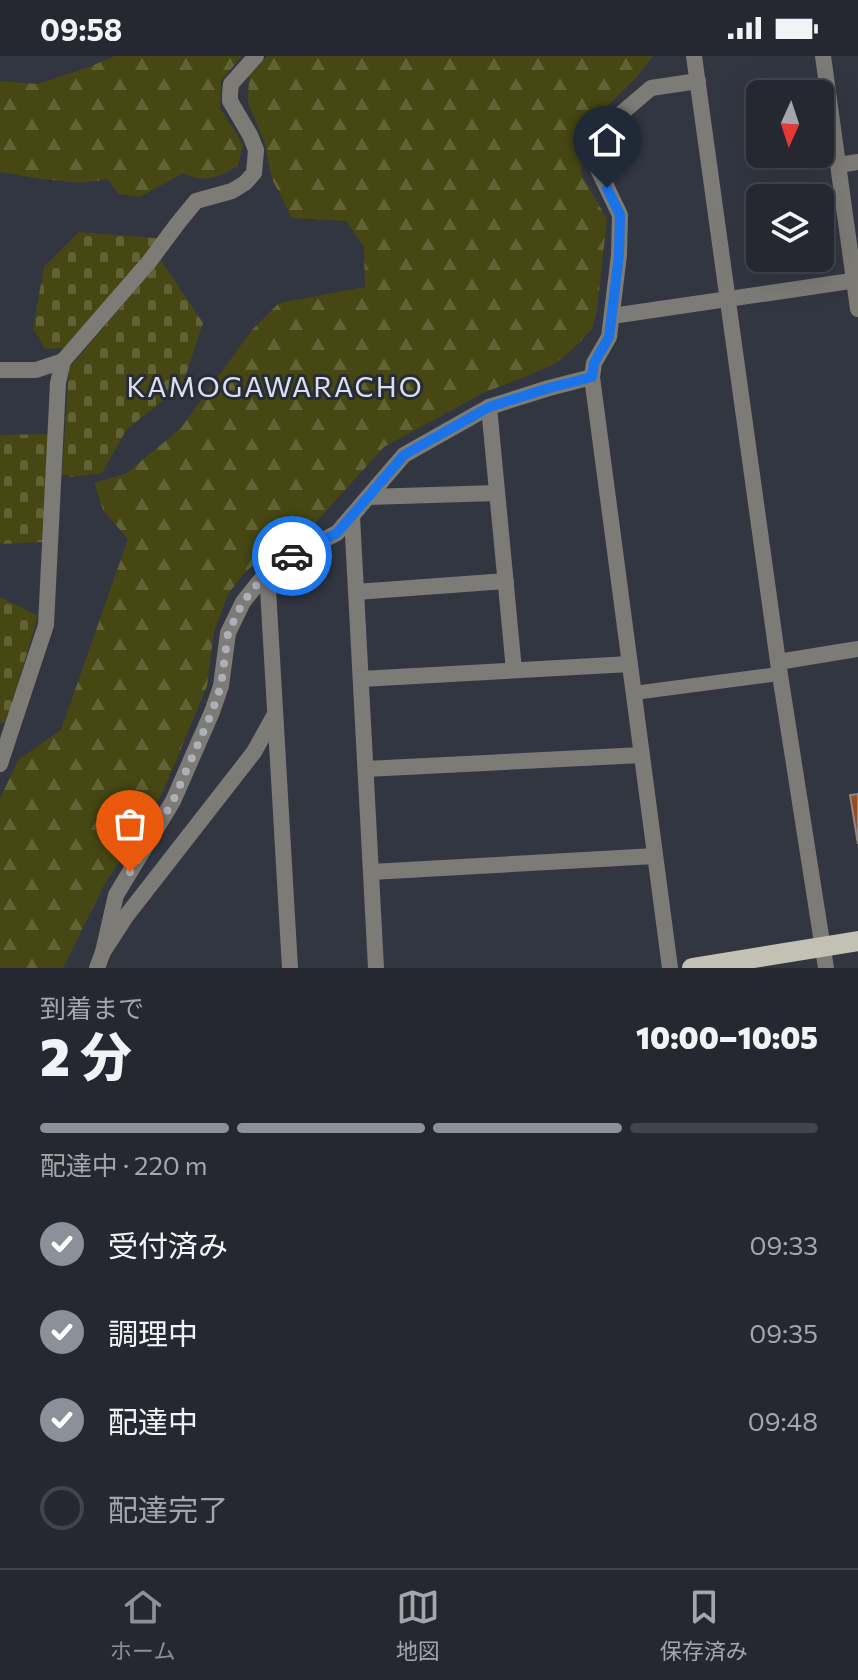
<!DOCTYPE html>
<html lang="ja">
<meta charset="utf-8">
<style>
:root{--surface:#262831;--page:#32343d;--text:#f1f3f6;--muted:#a4a6ab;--line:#42444d;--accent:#8c9099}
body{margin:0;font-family:Commissioner,"Noto Sans JP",sans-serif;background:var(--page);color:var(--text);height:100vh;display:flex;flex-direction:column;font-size:30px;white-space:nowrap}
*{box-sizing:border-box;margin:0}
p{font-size:26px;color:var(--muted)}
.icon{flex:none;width:44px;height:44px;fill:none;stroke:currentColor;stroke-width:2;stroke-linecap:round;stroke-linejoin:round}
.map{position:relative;height:912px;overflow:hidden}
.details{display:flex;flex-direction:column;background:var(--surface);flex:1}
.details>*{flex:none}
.needle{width:52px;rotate:183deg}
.tools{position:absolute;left:746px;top:24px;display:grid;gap:16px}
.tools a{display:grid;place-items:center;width:88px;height:88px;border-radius:12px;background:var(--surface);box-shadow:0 8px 32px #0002,0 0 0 2px var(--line);font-size:40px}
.pin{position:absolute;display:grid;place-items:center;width:68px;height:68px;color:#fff;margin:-82px -34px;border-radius:50% 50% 50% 0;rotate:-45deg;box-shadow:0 0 8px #0007}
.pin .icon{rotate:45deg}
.courier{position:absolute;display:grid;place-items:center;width:80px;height:80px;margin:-40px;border:6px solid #1a73e8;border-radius:50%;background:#fff;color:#222;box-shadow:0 2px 10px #0007}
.overview em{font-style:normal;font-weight:800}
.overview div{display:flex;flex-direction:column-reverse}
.overview{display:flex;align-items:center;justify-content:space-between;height:136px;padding:0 40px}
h1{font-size:52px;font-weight:800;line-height:60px}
.bar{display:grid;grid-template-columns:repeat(4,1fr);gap:12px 8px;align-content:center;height:96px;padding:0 40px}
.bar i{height:10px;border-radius:6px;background:var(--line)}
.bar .current{background:var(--accent)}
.bar p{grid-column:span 4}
ol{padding:0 40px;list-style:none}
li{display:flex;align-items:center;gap:24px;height:88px}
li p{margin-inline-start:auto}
li .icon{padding:8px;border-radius:50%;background:var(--accent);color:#fff;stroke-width:4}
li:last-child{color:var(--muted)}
li i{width:44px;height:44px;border:4px solid var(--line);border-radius:50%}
.status{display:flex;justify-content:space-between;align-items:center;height:56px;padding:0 40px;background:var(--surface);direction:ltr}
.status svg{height:22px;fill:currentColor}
.menu{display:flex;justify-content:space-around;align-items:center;height:112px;border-top:2px solid var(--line);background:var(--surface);font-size:22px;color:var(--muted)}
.menu a{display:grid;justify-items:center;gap:4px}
.menu .current{color:var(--accent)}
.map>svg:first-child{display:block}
.forest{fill:url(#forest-firs)}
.cemetery{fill:url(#cemetery-stones)}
.building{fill:#944d24;stroke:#93857e;stroke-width:2}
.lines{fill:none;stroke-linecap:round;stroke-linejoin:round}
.pedestrian{stroke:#7d7b76;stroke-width:14}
.minor{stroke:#7d7b76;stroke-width:16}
.tertiary{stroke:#7d7b76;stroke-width:16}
.primary{stroke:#c3c0b4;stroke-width:20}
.done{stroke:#adb0b9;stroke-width:8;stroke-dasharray:0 14.4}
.route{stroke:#1a73e8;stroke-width:10}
.labels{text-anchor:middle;stroke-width:6;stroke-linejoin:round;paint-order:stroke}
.quarter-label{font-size:28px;letter-spacing:2px;fill:#dae0ee;stroke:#282c36}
</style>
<div class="status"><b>09:58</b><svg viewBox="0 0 49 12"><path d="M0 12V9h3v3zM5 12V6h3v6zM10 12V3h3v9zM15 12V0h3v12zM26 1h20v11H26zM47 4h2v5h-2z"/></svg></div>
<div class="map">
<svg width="858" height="912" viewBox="0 0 858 912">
<defs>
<pattern id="forest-firs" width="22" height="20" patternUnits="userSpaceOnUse" patternTransform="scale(2)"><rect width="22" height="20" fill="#464712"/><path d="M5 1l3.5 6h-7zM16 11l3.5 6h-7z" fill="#616235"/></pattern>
<pattern id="cemetery-stones" width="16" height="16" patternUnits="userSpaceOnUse" patternTransform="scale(2)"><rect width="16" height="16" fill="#464712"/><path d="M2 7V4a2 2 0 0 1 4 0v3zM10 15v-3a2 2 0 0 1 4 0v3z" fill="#616235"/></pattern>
</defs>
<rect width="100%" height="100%" fill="#323641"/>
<!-- forest -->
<g class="forest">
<path d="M115 0H242L221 25 220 52 243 88 238 110C219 121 205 128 183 117L140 141 118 138 108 123 81 127 41 123 0 116V25L38 28 89 11Z"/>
<path d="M267 0H653L636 22 581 76V118L607 163 597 253 592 273 575 291 556 307 525 321 485 336 384 391 315 467 266 499 244 517 228 538 214 576 207 630 162 738 103 831 63 912H0V743L18 704 61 674 128 483 103 454 94 427 127 417 181 372 252 274 279 247 365 231 364 191 346 165 292 162 272 123 264 85 248 47 249 19Z"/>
</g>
<!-- cemetery -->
<g class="cemetery">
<path d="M79 176 166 183 64 292 45 293 33 273 44 211Z"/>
<path d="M161 204 203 267 182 330 127 373 102 417 72 421 62 418 69 312Z"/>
<path d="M55 378 43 486 0 488V379Z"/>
<path d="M0 541 38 560 6 668 0 666Z"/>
</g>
<!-- building -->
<path class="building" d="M858 738V788L850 739Z"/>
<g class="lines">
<!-- pedestrian -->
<path class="pedestrian" d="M634 637 771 619"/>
<!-- minor -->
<g class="minor">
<path d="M823 0 858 253"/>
<path d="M839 109 858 106"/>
<path d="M612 260 858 224"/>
<path d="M0 314H36L63 305"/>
<path d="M592 321 670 912"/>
<path d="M489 351 514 614"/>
<path d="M368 441 497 437"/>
<path d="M352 460 376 912"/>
<path d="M267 516 290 912"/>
<path d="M356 536 506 525"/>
<path d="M361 623 630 608"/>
<path d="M0 708 46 569 58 327 63 305 149 206 178 167 196 145 232 135 245 127 254 117 256 94 250 79 230 45V38L231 28 256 0"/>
<path d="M366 713 642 699"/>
<path d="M371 816 655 800"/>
<path d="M103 896 116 839 173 745 212 656 221 630 228 577 243 546 272 510 337 477 404 399 489 351 549 332 592 321 594 307 609 281 619 199 620 159 594 105 596 79 651 32 698 25"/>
<path d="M97 912 103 896 127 859 254 696 274 660"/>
</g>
<!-- tertiary -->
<g class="tertiary">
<path d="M694 0 778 606 826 912"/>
<path d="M778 606 858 593"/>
</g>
<!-- primary -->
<path class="primary" d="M692 912 858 885"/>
</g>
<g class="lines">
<!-- done -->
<path class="done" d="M130 816 173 745 212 656 221 630 228 577 243 546 272 510 292 500"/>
<!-- route -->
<path class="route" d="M292 500 337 477 404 399 489 351 549 332 592 321 594 307 609 281 619 199 620 159 607 132"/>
</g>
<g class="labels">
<!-- quarter labels -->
<g class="quarter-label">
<text x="275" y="341">KAMOGAWARACHO</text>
</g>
</g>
</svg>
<div class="tools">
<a><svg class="needle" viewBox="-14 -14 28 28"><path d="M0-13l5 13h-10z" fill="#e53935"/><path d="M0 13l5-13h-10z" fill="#a4a6ab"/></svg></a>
<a><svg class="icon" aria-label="layers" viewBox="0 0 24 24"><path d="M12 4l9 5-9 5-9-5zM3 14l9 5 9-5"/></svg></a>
</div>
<div class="pin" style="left:130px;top:816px;background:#ea580c"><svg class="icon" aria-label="bag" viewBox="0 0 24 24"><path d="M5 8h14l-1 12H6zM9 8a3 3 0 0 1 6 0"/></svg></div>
<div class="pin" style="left:607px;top:132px;background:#1f2937"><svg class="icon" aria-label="home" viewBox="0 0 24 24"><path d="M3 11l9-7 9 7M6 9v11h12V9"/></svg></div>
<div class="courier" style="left:292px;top:500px"><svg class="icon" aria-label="car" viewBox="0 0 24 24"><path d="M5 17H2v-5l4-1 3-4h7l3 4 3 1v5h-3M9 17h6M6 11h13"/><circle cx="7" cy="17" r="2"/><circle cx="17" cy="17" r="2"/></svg></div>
</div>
<section class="details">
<div class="overview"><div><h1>2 分</h1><p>到着まで</p></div><em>10:00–10:05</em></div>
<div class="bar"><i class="current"></i><i class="current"></i><i class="current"></i><i></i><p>配達中 · 220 m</p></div>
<ol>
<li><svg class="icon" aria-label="check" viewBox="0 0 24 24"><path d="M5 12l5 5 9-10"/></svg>受付済み<p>09:33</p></li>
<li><svg class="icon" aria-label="check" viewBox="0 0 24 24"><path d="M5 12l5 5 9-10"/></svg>調理中<p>09:35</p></li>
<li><svg class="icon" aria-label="check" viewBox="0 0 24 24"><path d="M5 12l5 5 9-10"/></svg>配達中<p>09:48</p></li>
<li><i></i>配達完了</li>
</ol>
</section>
<nav class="menu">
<a class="current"><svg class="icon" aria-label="home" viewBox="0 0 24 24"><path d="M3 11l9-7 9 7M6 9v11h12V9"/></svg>ホーム</a>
<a><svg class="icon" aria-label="map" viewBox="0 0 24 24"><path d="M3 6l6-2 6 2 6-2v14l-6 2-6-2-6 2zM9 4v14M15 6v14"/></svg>地図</a>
<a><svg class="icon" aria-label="saved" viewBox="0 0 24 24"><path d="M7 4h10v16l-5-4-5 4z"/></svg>保存済み</a>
</nav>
